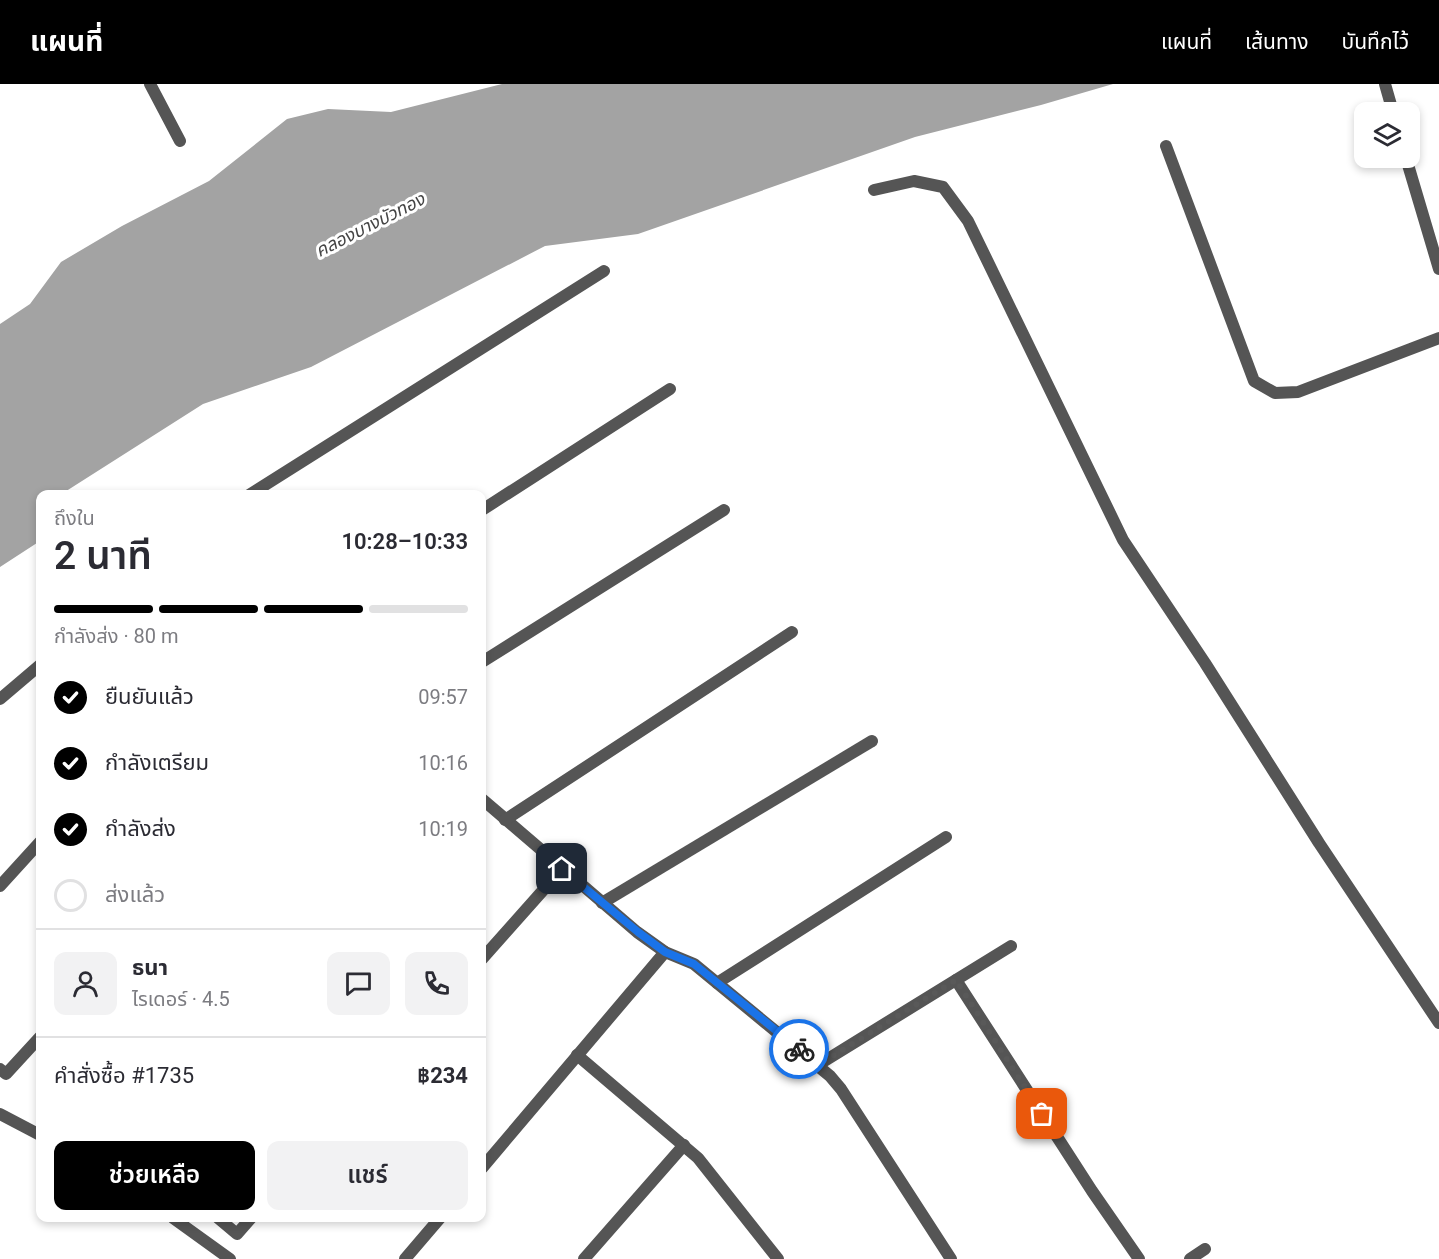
<!DOCTYPE html>
<html lang="th">
<meta charset="utf-8">
<style>
:root{--surface:#fff;--page:#f2f2f3;--text:#2b2b33;--muted:#7c7c81;--line:#e1e1e2;--accent:#000}
body{margin:0;font-family:Roboto,"Noto Sans Thai",sans-serif;background:var(--page);color:var(--text);height:100vh;display:flex;flex-direction:column;font-size:22px;white-space:nowrap}
*{box-sizing:border-box;margin:0}
p{font-size:20px;color:var(--muted)}
.icon{flex:none;width:33px;height:33px;fill:none;stroke:currentColor;stroke-width:2;stroke-linecap:round;stroke-linejoin:round}
.map{position:relative;flex:1;overflow:hidden}
.sheet{position:absolute;left:36px;top:406px;width:450px;height:732px;display:flex;flex-direction:column;background:var(--surface);border-radius:12px;box-shadow:0 3px 9px #0003}
.sheet>*{flex:none}
.fabs{position:absolute;left:1354px;top:18px;display:grid;gap:12px}
.fabs a{display:grid;place-items:center;width:66px;height:66px;border-radius:12px;background:var(--surface);box-shadow:0 3px 9px #0003;font-size:30px}
.pin{position:absolute;display:grid;place-items:center;width:51px;height:51px;color:#fff;margin:-26px;border-radius:12px;box-shadow:0 3px 9px #0006}
.courier{position:absolute;display:grid;place-items:center;width:60px;height:60px;margin:-30px;border:4px solid #1a73e8;border-radius:50%;background:#fff;color:#222;box-shadow:0 2px 8px #0007}
.headline em{font-style:normal;font-weight:600}
.headline div{display:flex;flex-direction:column-reverse}
.headline{display:flex;align-items:center;justify-content:space-between;height:102px;padding:0 18px}
h1{font-size:39px;font-weight:600;line-height:45px}
.bar{display:grid;grid-template-columns:repeat(4,1fr);gap:9px 6px;align-content:center;height:72px;padding:0 18px}
.bar i{height:8px;border-radius:4px;background:var(--line)}
.bar .active{background:var(--accent)}
.bar p{grid-column:span 4}
.line{display:flex;align-items:center;gap:15px;padding:0 18px;border-top:2px solid var(--line)}
.line div{flex:1}
.round{display:grid;place-items:center;flex:none;width:63px;height:63px;border-radius:12px;background:var(--page)}
ol{padding:0 18px;list-style:none}
li{display:flex;align-items:center;gap:18px;height:66px}
li p{margin-inline-start:auto}
li .icon{padding:6px;border-radius:50%;background:var(--accent);color:#fff;stroke-width:4}
li:last-child{color:var(--muted)}
li i{width:33px;height:33px;border:3px solid var(--line);border-radius:50%}
.button{display:flex;gap:12px;margin-top:auto;padding:12px 18px}
.button a{flex:1;height:69px;border-radius:12px;background:var(--accent);color:#fff;font-size:24px;font-weight:600;line-height:69px;text-align:center}
.button a+a{background:var(--page);color:var(--text)}
header{display:flex;align-items:center;gap:36px;box-sizing:border-box;height:84px;padding:0 30px;background:var(--accent);color:#fff}
header strong{font-size:28px}
nav{display:flex;gap:33px;margin-inline-start:auto;font-size:21px}
.map>svg:first-child{display:block}
.water{fill:#a3a3a3}
.lines{fill:none;stroke-linecap:round;stroke-linejoin:round}
.lane{stroke:#555;stroke-width:12}
.street{stroke:#555;stroke-width:12}
.done{stroke:#595959;stroke-width:6;stroke-dasharray:0 10.8}
.route{stroke:#1a73e8;stroke-width:8}
.labels{text-anchor:middle;stroke-width:6;stroke-linejoin:round;paint-order:stroke}
.water-label{font-size:18px;font-style:italic;fill:#444;stroke:#fff}
</style>
<header>
<strong>แผนที่</strong>
<nav><a>แผนที่</a><a>เส้นทาง</a><a>บันทึกไว้</a></nav>
</header>
<div class="map">
<svg width="1439" height="1175" viewBox="0 0 1439 1175">
<rect width="100%" height="100%" fill="#fff"/>
<!-- water -->
<path class="water" d="M502 0H1113L1041 21 915 53 638 150 545 162 311 283 203 320 60 411H40V457L0 483V240L30 220 61 178 122 142 209 97 287 35 328 25 391 28Z"/>
<g class="lines">
<!-- lane -->
<path class="lane" d="M1166 62 1254 297 1275 309 1298 308 1439 254"/>
<!-- street -->
<g class="street">
<path d="M150 0 180 57"/>
<path d="M1385 0 1393 28"/>
<path d="M1406 74 1439 185"/>
<path d="M874 106 914 97 943 103 968 137 1123 456 1205 579 1319 759 1439 939"/>
<path d="M249 411 604 187"/>
<path d="M482 426 670 305"/>
<path d="M482 578 724 426"/>
<path d="M0 615 40 581"/>
<path d="M482 715 637 848 665 868 694 880 830 992 841 1005 951 1175"/>
<path d="M505 736 792 548"/>
<path d="M0 802 40 758"/>
<path d="M602 819 872 657"/>
<path d="M482 875 562 785"/>
<path d="M956 896 1092 1107 1139 1175"/>
<path d="M717 899 946 753"/>
<path d="M577 971 698 1074 778 1175"/>
<path d="M818 981 1011 862"/>
<path d="M0 985 6 990 40 953"/>
<path d="M0 1030 40 1051"/>
<path d="M482 1084 665 868"/>
<path d="M173 1134 230 1175"/>
<path d="M218 1134 237 1150 251 1134"/>
<path d="M405 1175 440 1134"/>
<path d="M584 1175 684 1061"/>
<path d="M1190 1175 1205 1165"/>
</g>
</g>
<g class="lines">
<!-- done -->
<path class="done" d="M799 965 818 981 956 896 1042 1030"/>
<!-- route -->
<path class="route" d="M562 785 638 848 665 868 694 880 799 965"/>
</g>
<g class="labels">
<!-- water labels -->
<g class="water-label">
<text transform="translate(370 141) rotate(-27)" y="6">คลองบางบัวทอง</text>
</g>
</g>
</svg>
<div class="fabs">
<a><svg class="icon" aria-label="layers" viewBox="0 0 24 24"><path d="M12 4l9 5-9 5-9-5zM3 14l9 5 9-5"/></svg></a>
</div>
<div class="pin" style="left:1042px;top:1030px;background:#ea580c"><svg class="icon" aria-label="bag" viewBox="0 0 24 24"><path d="M5 8h14l-1 12H6zM9 8a3 3 0 0 1 6 0"/></svg></div>
<div class="pin" style="left:562px;top:785px;background:#1f2937"><svg class="icon" aria-label="home" viewBox="0 0 24 24"><path d="M3 11l9-7 9 7M6 9v11h12V9"/></svg></div>
<div class="courier" style="left:799px;top:965px"><svg class="icon" aria-label="bike" viewBox="0 0 24 24"><circle cx="6" cy="16" r="4"/><circle cx="18" cy="16" r="4"/><path d="M6 16l4-8h5l3 8M10 8l3 8H6M13 5h3"/></svg></div>
<section class="sheet">
<div class="headline"><div><h1>2 นาที</h1><p>ถึงใน</p></div><em>10:28–10:33</em></div>
<div class="bar"><i class="active"></i><i class="active"></i><i class="active"></i><i></i><p>กำลังส่ง · 80 m</p></div>
<ol>
<li><svg class="icon" aria-label="check" viewBox="0 0 24 24"><path d="M5 12l5 5 9-10"/></svg>ยืนยันแล้ว<p>09:57</p></li>
<li><svg class="icon" aria-label="check" viewBox="0 0 24 24"><path d="M5 12l5 5 9-10"/></svg>กำลังเตรียม<p>10:16</p></li>
<li><svg class="icon" aria-label="check" viewBox="0 0 24 24"><path d="M5 12l5 5 9-10"/></svg>กำลังส่ง<p>10:19</p></li>
<li><i></i>ส่งแล้ว</li>
</ol>
<div class="line" style="height:108px"><a class="round"><svg class="icon" aria-label="person" viewBox="0 0 24 24"><circle cx="12" cy="8" r="4"/><path d="M4 21q1-7 8-7t8 7"/></svg></a><div><b>ธนา</b><p>ไรเดอร์ · 4.5</p></div><a class="round"><svg class="icon" aria-label="chat" viewBox="0 0 24 24"><path d="M4 5h16v11H9l-5 4z"/></svg></a><a class="round"><svg class="icon" aria-label="phone" viewBox="0 0 24 24"><path d="M5 4h4l2 5-3 2q2 4 5 5l2-3 5 2v4C11 20 4 13 5 4z"/></svg></a></div>
<div class="line" style="height:78px"><div>คำสั่งซื้อ #1735</div><b>฿234</b></div>
<div class="button"><a>ช่วยเหลือ</a><a>แชร์</a></div>
</section>
</div>
